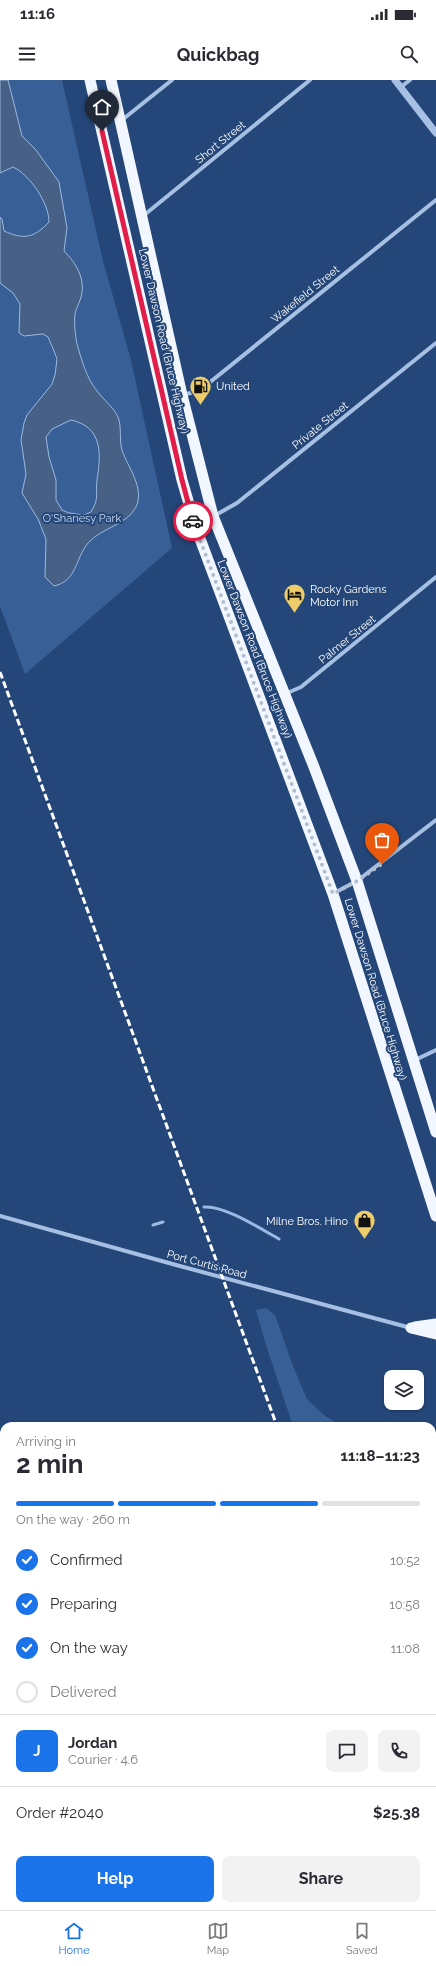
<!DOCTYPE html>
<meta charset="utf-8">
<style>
:root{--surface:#fff;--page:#f2f2f3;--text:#2b2b33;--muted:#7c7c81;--line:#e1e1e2;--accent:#1a73e8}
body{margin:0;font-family:Raleway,sans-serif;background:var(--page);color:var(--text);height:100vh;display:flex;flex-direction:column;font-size:15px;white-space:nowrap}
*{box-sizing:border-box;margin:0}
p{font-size:13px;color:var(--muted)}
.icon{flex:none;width:22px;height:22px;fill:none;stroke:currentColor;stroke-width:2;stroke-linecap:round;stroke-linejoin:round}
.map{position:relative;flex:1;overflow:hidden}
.sheet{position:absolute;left:0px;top:1342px;width:436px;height:488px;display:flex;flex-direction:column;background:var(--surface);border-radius:12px 12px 0 0;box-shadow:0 1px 3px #0004}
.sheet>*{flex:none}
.buttons{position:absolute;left:384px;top:1290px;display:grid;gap:8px}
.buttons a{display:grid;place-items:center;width:40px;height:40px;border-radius:8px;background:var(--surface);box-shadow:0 1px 3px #0004;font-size:20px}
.pin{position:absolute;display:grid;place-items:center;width:34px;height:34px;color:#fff;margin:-41px -17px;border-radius:50% 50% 50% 0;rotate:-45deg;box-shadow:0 0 4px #0007}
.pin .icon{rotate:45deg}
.courier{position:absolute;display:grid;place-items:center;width:40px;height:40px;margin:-20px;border:3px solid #e11d48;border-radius:50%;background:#fff;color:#222;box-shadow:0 1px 5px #0007}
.head em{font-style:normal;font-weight:700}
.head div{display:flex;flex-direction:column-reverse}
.head{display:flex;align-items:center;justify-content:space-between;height:68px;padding:0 16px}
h1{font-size:26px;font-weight:700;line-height:30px}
.bar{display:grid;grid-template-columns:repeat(4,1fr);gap:6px 4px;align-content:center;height:48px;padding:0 16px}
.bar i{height:5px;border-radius:3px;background:var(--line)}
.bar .selected{background:var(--accent)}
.bar p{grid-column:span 4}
.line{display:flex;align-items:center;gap:10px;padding:0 16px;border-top:1px solid var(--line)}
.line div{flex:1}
.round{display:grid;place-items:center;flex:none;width:42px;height:42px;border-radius:8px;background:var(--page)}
ol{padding:0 16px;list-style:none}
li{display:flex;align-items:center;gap:12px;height:44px}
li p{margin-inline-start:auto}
li .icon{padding:4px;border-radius:50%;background:var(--accent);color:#fff;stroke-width:4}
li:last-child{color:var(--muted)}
li i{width:22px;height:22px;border:2px solid var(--line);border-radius:50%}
.button{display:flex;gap:8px;margin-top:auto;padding:8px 16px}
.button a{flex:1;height:46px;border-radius:8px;background:var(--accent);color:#fff;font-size:16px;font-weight:700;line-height:46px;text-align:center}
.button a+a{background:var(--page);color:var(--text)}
.status{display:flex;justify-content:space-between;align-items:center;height:28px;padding:0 20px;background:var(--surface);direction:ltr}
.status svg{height:11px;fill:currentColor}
header{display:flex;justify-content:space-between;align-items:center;height:52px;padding:0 16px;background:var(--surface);font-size:18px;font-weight:700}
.dock{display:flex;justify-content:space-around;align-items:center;height:56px;border-top:1px solid var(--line);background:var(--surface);font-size:11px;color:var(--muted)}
.dock a{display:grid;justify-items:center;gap:2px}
.dock .selected{color:var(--accent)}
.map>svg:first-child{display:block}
.green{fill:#385f96}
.water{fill:#476085;stroke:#9abae4;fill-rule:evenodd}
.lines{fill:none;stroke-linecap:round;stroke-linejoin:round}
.stream{stroke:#9abae4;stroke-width:3}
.minor{stroke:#a6c0e3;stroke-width:4}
.tertiary{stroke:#a6c0e3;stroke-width:7}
.trunk{stroke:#f2f6fe;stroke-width:11}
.rail{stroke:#fff;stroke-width:3;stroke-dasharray:7 3;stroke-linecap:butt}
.done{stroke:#b2bed0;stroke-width:4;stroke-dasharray:0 7.2}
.route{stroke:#e11d48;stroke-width:5}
.labels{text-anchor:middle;stroke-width:4;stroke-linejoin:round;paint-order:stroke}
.street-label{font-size:11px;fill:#fff;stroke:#244678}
.poi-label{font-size:11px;fill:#fff;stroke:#244678;text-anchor:start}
.park-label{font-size:11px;fill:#c8daf3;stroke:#244678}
</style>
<div class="status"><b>11:16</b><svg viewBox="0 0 49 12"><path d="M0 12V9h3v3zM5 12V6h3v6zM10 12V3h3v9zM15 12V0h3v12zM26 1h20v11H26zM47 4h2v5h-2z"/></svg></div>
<header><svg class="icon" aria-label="menu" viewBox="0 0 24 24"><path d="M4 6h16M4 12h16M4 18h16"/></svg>Quickbag<svg class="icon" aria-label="search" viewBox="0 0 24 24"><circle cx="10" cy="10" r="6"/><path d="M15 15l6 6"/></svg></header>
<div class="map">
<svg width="436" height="1830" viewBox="0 0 436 1830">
<rect width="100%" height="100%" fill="#244678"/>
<!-- green -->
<g class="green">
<path d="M0 0H62L103 181 131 280 172 468 25 594 0 526Z"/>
<path d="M266 1228 275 1235 293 1286 307 1319 325 1336 342 1346H293L266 1265 256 1230Z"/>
<path d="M432 1416 436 1419V1727L432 1718Z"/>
<path d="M0 1508 4 1517V1826H101V1830H0Z"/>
</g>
<!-- water -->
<g class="water">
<path d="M0 0H8L22 56 36 70 59 102 67 148 64 171C76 183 86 199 81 217 80 222 76 228 75 234 74 243 75 254 77 264 82 281 86 297 97 311 103 319 114 328 118 337 122 347 119 360 122 370 128 388 145 408 136 427 127 445 101 448 88 463 75 479 77 501 54 506L45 497 46 459 38 439 22 413 26 394 21 360 24 343 27 335 52 304 55 295 57 279 54 271 48 257 43 254 24 256 19 253 20 224 13 213 0 203V137L2 139 4 151C24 160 34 158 49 142 49 123 30 95 13 87L0 93ZM71 340C103 347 101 374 97 400 95 414 100 417 91 432L84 435 69 433 62 430 56 420V400L49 377 46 357 52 349Z"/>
<path d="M436 1603V1639L432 1632V1604Z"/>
<path d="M34 1826H67L62 1830H29Z"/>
</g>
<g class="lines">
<!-- stream -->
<g class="stream">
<path d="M204 1127C224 1125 261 1149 279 1159"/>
<path d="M153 1145 163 1142"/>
</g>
<!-- minor -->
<g class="minor">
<path d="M401 7 410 0"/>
<path d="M122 40 172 0"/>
<path d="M143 136 310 0"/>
<path d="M182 315 199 311 436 120"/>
<path d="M214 436 237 423 436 263"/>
<path d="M285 614 301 607 436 497"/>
<path d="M334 813 357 801 436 740"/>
<path d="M415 980 436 970"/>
<path d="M0 1136 176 1185 411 1248"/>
</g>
<!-- tertiary -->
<path class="tertiary" d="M395 0 436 53"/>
<!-- trunk -->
<g class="trunk">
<path d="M90 0 182 400 196 448 333 814 436 1136"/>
<path d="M111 0 182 315 213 436 314 687 357 801 436 1052"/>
<path d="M415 1247 436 1244"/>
<path d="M411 1248 436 1254"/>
</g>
<!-- rail -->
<g class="rail">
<path d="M0 592 277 1346"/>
<path d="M432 1766 436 1777"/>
<path d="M432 1782 436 1793"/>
</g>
</g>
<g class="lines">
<!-- done -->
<path class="done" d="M193 441 333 814 357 801 382 784"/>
<!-- route -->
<path class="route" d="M102 51 182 400 193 441"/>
</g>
<!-- icons -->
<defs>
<symbol id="fuel-pin" viewBox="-11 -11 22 30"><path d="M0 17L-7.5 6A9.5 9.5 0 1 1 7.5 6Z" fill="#edcc6a" stroke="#244678"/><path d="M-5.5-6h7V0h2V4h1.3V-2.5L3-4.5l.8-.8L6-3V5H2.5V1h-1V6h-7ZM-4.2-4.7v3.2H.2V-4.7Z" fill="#111"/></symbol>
<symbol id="hotel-pin" viewBox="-11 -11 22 30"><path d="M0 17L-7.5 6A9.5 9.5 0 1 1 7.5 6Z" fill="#edcc6a" stroke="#244678"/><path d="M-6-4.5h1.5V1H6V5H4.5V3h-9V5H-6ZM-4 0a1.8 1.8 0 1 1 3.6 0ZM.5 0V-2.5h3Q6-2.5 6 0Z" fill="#111"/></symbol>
<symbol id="shop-pin" viewBox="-11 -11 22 30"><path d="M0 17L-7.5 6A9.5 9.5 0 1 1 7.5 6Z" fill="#edcc6a" stroke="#244678"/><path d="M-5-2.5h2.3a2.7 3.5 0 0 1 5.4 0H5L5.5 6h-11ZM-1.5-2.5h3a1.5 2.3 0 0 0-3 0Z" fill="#111"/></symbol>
</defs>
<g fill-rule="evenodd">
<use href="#fuel-pin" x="188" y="294" width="25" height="34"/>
<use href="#hotel-pin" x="282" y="502" width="25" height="34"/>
<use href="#shop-pin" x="352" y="1128" width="25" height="34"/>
</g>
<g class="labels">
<!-- street labels -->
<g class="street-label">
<text transform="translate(220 62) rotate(-39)" y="4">Short Street</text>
<text transform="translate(305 214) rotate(-39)" y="4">Wakefield Street</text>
<text transform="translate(164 261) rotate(77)" y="4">Lower Dawson Road (Bruce Highway)</text>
<text transform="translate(320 345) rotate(-39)" y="4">Private Street</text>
<text transform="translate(347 559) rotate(-39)" y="4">Palmer Street</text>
<text transform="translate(255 569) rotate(69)" y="4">Lower Dawson Road (Bruce Highway)</text>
<text transform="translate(376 909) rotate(73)" y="4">Lower Dawson Road (Bruce Highway)</text>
<text transform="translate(207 1184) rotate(15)" y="4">Port Curtis Road</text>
</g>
<!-- poi labels -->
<g class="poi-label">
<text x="216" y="310">United</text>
<text x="310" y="513">Rocky Gardens<tspan x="310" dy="13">Motor Inn</tspan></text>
<text x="348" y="1145" text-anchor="end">Milne Bros. Hino</text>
</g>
<!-- park labels -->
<g class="park-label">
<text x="82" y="442">O'Shanesy Park</text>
</g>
</g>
</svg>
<div class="buttons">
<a><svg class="icon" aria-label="layers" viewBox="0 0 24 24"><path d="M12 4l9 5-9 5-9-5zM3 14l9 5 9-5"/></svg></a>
</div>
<div class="pin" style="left:382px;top:784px;background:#ea580c"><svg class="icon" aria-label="bag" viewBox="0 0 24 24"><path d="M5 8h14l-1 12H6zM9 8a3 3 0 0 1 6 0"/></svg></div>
<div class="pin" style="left:102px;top:51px;background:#1f2937"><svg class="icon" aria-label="home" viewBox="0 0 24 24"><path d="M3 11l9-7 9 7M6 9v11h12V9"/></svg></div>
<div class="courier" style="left:193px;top:441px"><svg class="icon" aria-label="car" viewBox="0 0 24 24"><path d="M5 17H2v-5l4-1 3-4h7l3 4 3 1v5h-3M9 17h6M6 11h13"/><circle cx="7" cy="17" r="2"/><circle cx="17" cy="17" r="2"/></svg></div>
<section class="sheet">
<div class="head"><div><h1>2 min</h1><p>Arriving in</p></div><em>11:18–11:23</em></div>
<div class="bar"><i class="selected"></i><i class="selected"></i><i class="selected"></i><i></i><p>On the way · 260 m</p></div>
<ol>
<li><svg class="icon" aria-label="check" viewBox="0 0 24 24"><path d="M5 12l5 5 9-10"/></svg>Confirmed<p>10:52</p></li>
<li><svg class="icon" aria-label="check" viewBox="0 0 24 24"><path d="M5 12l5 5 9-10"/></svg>Preparing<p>10:58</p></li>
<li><svg class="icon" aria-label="check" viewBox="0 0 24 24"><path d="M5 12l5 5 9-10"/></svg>On the way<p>11:08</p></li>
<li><i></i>Delivered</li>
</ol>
<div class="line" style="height:72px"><b class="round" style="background:var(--accent);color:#fff">J</b><div><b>Jordan</b><p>Courier · 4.6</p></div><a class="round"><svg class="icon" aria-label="chat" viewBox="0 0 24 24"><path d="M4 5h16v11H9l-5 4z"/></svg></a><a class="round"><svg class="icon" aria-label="phone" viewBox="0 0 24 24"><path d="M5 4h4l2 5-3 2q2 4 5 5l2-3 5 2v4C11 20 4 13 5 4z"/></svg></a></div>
<div class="line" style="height:52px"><div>Order #2040</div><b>$25.38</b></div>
<div class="button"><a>Help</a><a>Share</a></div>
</section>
</div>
<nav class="dock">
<a class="selected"><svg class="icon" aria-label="home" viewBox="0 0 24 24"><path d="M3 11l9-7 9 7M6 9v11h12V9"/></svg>Home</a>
<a><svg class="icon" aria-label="map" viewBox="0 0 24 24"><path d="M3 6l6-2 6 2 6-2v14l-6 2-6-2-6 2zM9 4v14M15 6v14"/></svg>Map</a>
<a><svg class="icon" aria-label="saved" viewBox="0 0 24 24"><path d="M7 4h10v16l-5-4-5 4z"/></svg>Saved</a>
</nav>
